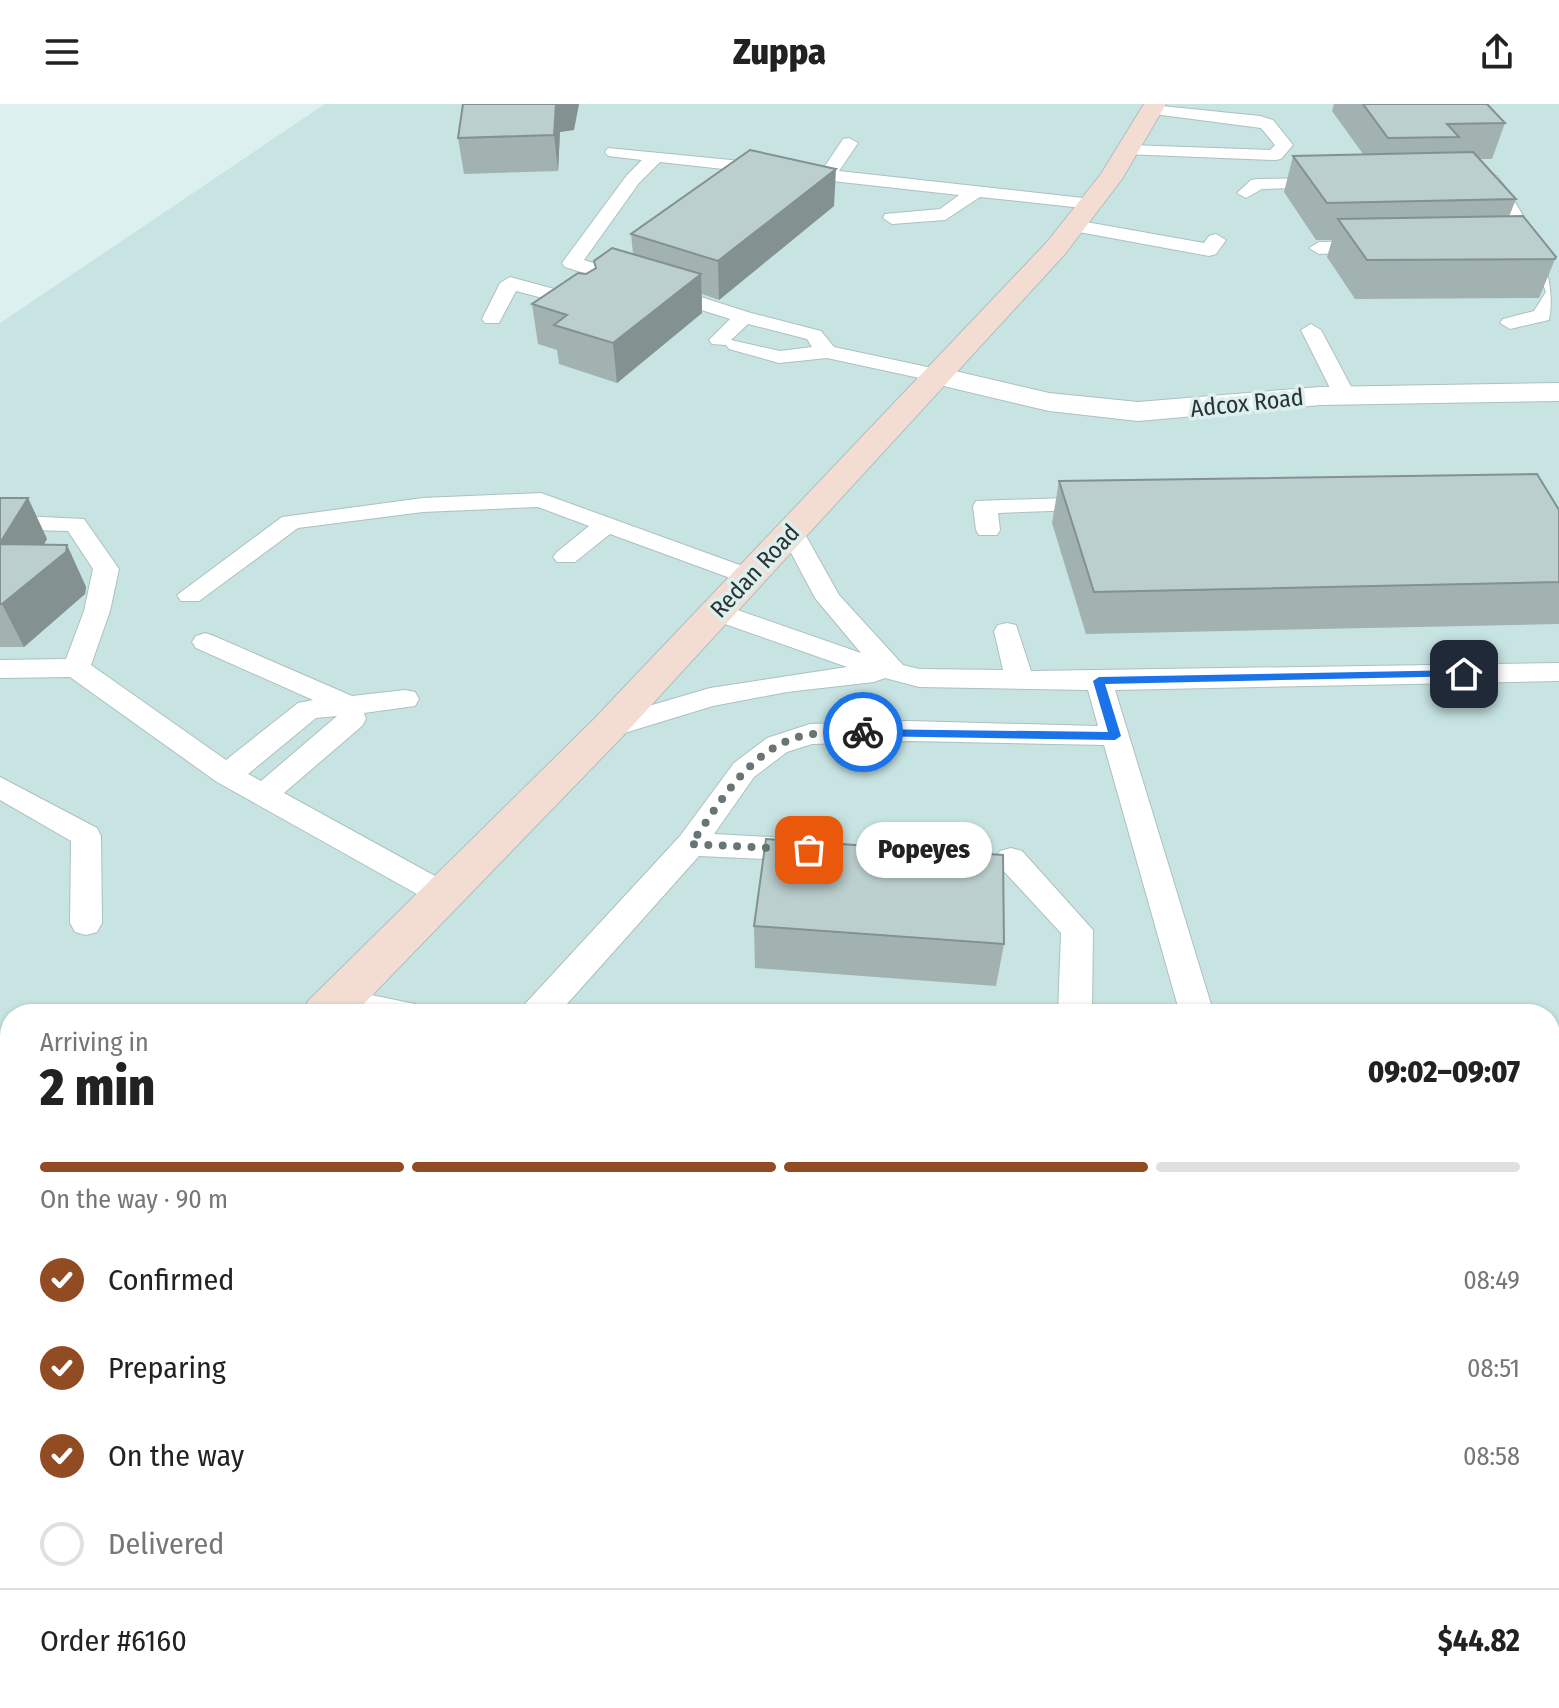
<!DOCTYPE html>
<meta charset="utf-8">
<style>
:root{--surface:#fff;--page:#f6f6f6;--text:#222;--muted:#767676;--line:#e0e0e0;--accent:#924c23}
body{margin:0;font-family:"Fira Sans Condensed",sans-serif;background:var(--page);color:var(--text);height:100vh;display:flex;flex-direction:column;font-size:30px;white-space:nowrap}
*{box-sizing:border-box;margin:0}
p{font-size:26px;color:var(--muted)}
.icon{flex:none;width:44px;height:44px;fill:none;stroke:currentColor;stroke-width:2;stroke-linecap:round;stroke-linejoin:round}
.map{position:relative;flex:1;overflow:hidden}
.details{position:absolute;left:0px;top:900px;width:1560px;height:704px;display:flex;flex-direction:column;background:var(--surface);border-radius:32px 32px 0 0;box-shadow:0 2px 6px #0004}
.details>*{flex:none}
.pin{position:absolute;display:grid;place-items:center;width:68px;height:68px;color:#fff;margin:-34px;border-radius:16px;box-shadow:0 4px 12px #0006}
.courier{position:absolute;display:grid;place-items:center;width:80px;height:80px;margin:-40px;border:6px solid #1a73e8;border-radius:50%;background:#fff;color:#222;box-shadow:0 2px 10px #0007}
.bubble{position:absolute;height:56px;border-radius:28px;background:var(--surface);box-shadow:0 2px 6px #0004;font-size:26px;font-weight:800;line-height:56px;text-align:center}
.headline em{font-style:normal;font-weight:800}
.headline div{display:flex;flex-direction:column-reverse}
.headline{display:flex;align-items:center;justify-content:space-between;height:136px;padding:0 40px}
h1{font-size:52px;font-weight:800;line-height:60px}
.bar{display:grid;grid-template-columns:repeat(4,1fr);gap:12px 8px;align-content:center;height:96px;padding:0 40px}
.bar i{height:10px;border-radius:6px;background:var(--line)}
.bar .current{background:var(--accent)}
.bar p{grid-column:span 4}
.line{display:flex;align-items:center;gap:20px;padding:0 40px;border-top:2px solid var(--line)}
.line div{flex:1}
ol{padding:0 40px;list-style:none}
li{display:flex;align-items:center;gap:24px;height:88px}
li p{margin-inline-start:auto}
li .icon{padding:8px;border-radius:50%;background:var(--accent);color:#fff;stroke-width:4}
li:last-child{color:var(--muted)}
li i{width:44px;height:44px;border:4px solid var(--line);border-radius:50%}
header{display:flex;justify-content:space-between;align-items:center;height:104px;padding:0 40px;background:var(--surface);font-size:36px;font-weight:800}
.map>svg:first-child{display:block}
.built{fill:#c7e4e3;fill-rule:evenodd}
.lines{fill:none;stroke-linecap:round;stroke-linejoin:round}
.service-casing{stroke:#acc0bf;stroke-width:2}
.minor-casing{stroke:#acc0bf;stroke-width:2}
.secondary-casing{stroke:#acc0bf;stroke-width:2}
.service{fill:#fff;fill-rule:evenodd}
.minor{fill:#fff;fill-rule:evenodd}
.secondary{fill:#f3ddd2;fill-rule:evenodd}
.wall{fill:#a1b2b1}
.shaded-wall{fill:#839190}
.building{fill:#bbcfce;stroke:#839190;stroke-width:2}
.route{fill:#1a73e8}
.done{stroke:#697575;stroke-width:8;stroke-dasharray:0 14.4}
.labels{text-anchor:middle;stroke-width:7;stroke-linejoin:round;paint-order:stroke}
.far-street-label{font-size:24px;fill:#2b3333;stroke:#dcf0ef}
</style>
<header><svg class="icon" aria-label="menu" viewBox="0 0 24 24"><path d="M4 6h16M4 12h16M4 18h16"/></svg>Zuppa<svg class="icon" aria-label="share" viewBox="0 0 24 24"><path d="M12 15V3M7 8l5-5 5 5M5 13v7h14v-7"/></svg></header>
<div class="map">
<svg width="1559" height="1604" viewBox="0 0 1559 1604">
<rect width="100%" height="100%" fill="#dcf0ef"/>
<!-- built -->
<path class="built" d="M325 0H1559V1604H0V219ZM10 910H1550V1594H10Z"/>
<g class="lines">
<defs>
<g id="service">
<path d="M1152 1 1260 12 1273 16 1293 41 1281 55 1275 56 1124 50 1121 46 1130 41 1270 46 1275 41 1261 24 1146 9 1144 6Z"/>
<path d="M849 34 858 39 839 67 1092 95 1101 100 1092 105 980 93 945 116 892 120 883 114 885 110 940 105 959 91 660 58 639 79 584 156 751 209 821 227 834 243 946 267 949 272 946 277 938 278 827 254 779 259 729 245 726 241 712 240 709 236 730 215 565 163 562 159 627 71 642 56 608 52 605 48 608 44 823 65 843 35ZM748 220 807 235 812 243 780 247 731 236Z"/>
<path d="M1491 71 1497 72C1525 110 1559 167 1549 216L1510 225 1500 219 1503 215 1534 207 1546 188 1528 141 1486 81 1477 76 1480 72Z"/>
<path d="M1327 74 1333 75 1336 79 1333 83 1262 85 1246 94 1237 89 1251 76 1257 75Z"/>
<path d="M1075 116 1204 139 1209 132 1216 130 1226 136 1216 150 1209 152 1068 126 1066 122Z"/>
<path d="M1371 137 1381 143 1378 147 1319 150 1309 144 1319 138Z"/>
<path d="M510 173 595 196 598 200 588 206 516 187 499 219H485L482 215 500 179Z"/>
<path d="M1311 220 1321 226 1355 290 1352 295H1336L1333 290 1301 226Z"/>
<path d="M541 389 759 468 763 473 759 478H741L610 430 575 458H557L553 453 557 448 589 422 538 403 423 408 298 424 199 497H181L177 491 282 413 423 394Z"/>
<path d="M1096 393 1105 395 1108 400 1105 405 998 409 1000 426 997 431H979L976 426 973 402 976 397Z"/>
<path d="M0 411 84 415 119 465 110 507 91 561 226 656 298 599 313 596 196 544 192 538 196 532 205 529 214 532 352 592 405 586 415 588 419 595 415 602 364 609 366 615 362 622 284 689 455 783 460 791 455 799 444 803 433 799 217 678 70 573 0 574V556L66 555 84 507 93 465 68 427 0 425ZM337 612 261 677 248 670 316 614Z"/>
<path d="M792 421 801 423 839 491 903 561 919 565 1003 566 994 527 998 521 1007 519 1016 521 1031 567 1559 559V577L1115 586 1214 910H1180L1104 641 909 637 812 640 787 648 754 673 714 730 809 735 820 738 824 746 820 754 809 757 699 752 558 910H520L525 900 680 732 734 659 767 634 810 620 909 617 1098 622 1088 586 919 583 885 574 874 578 787 588 713 602 608 634 598 631 594 624 598 617 710 584 847 563 708 514 704 508 708 502H726L861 549 815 494 780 428 783 423Z"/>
<path d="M0 673 97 724 101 732 102 819 97 828 86 831 75 828 70 819 71 737 0 696Z"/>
<path d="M1011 744 1022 747 1093 826 1092 910H1058L1061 829 1000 763 995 755 1000 747Z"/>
<path d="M337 884 415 900 420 910 325 908 320 898 325 888Z"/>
<path d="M1550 953 1559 956V989L1550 986Z"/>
<path d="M0 1000 10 1003V1033L0 1030Z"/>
<path d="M1550 1154 1559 1157V1196L1550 1193Z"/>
<path d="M1550 1311 1559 1315V1363L1550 1360Z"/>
<path d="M0 1405 10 1406V1450L0 1449Z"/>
<path d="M873 1594H922L926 1604H877Z"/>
</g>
<path id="minor" d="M938 263 1049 289 1138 298 1320 283 1559 279V297L1320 301 1138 317 1049 307 927 278 923 272 927 266Z"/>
<g id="secondary">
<path d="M1144 0H1166L1122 75 1065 150 622 633 354 910H302L308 897 594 615 1047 138 1101 70Z"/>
<path d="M10 1257V1323L0 1327V1261Z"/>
</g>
</defs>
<!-- service casing -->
<use href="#service" class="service-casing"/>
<!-- minor casing -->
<use href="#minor" class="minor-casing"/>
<!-- secondary casing -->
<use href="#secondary" class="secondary-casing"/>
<!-- service -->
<use href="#service" class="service"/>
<!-- minor -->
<use href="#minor" class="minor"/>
<!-- secondary -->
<use href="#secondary" class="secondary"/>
</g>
<!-- wall -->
<g class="wall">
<path d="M1334 0H1487L1505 19 1492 55H1480L1516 95 1509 113 1556 153 1539 194 1355 195 1327 153 1332 136H1316L1284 88 1293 52 1363 50 1332 7Z"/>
<path d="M574 26 560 28 558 67 464 70 458 34Z"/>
<path d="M834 102 719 196 702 190V209L617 279 559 260 557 246 538 240 532 200 586 170 633 150 631 130Z"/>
<path d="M1059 377 1559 406V520L1086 530 1052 419Z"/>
<path d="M0 394H28L47 435 44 440 67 441 86 483 85 490 24 543H0Z"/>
<path d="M754 822 1004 840 996 882 755 864Z"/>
</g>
<!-- shaded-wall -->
<g class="shaded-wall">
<path d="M556 0H579L574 26 560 28 558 67 554 31Z"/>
<path d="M836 65 834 102 719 196 718 157Z"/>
<path d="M701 170 702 209 617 279 613 239Z"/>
<path d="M28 394 47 435 20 482 0 439Z"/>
<path d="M67 441 86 483 85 490 24 543 2 500Z"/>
<path d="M680 1594H681L683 1604H679Z"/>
</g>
<!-- building -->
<g class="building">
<path d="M463 0H556L554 31 458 34Z"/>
<path d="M1363 0H1487L1505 19 1447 20 1459 33 1388 34Z"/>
<path d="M750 46 836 65 718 157 631 130Z"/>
<path d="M1473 48 1516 95 1327 99 1293 52Z"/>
<path d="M1523 112 1556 153 1555 155 1367 156 1338 115Z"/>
<path d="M612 144 701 170 613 239 554 221 567 211 532 200 578 169 586 170 596 164 594 157Z"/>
<path d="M1537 370 1559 406V478L1094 488 1059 377Z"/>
<path d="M0 394H28L0 439Z"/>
<path d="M0 440 67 441 66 448 2 500H0Z"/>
<path d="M766 735 1003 751 1004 840 754 822Z"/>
<path d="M268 1594H680L679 1604H266Z"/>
</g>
<!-- route -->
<path class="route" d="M1464 566 1470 570 1468 572 1105 580 1121 632 1115 636 863 632 857 628 863 625 1108 628 1093 577 1099 573Z"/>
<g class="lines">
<!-- done -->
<path class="done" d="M809 746 691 740C722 696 754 637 813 630 829 628 846 629 863 628"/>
</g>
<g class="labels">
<!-- far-street labels -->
<g class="far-street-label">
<text transform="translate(1247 299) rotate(-6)" y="8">Adcox Road</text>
<text transform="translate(755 467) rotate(-47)" y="8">Redan Road</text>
</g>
</g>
</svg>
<div class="pin" style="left:809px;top:746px;background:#ea580c"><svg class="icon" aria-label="bag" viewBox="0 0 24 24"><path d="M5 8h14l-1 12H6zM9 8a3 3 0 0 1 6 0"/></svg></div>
<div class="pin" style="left:1464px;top:570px;background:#1f2937"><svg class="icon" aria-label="home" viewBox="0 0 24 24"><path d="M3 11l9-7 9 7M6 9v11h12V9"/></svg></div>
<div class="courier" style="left:863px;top:628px"><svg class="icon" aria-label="bike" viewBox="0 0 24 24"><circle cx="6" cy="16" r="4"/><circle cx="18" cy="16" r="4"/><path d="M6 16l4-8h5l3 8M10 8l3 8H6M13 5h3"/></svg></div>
<div class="bubble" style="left:856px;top:718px;width:136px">Popeyes</div>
<section class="details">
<div class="headline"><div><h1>2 min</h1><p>Arriving in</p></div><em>09:02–09:07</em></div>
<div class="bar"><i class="current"></i><i class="current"></i><i class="current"></i><i></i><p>On the way · 90 m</p></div>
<ol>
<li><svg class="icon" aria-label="check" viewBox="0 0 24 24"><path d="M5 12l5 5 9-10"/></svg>Confirmed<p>08:49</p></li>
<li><svg class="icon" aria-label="check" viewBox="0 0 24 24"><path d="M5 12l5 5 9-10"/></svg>Preparing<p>08:51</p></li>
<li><svg class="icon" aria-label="check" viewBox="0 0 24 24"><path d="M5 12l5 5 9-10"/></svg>On the way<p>08:58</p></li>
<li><i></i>Delivered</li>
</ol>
<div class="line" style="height:104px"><div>Order #6160</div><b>$44.82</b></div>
</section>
</div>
